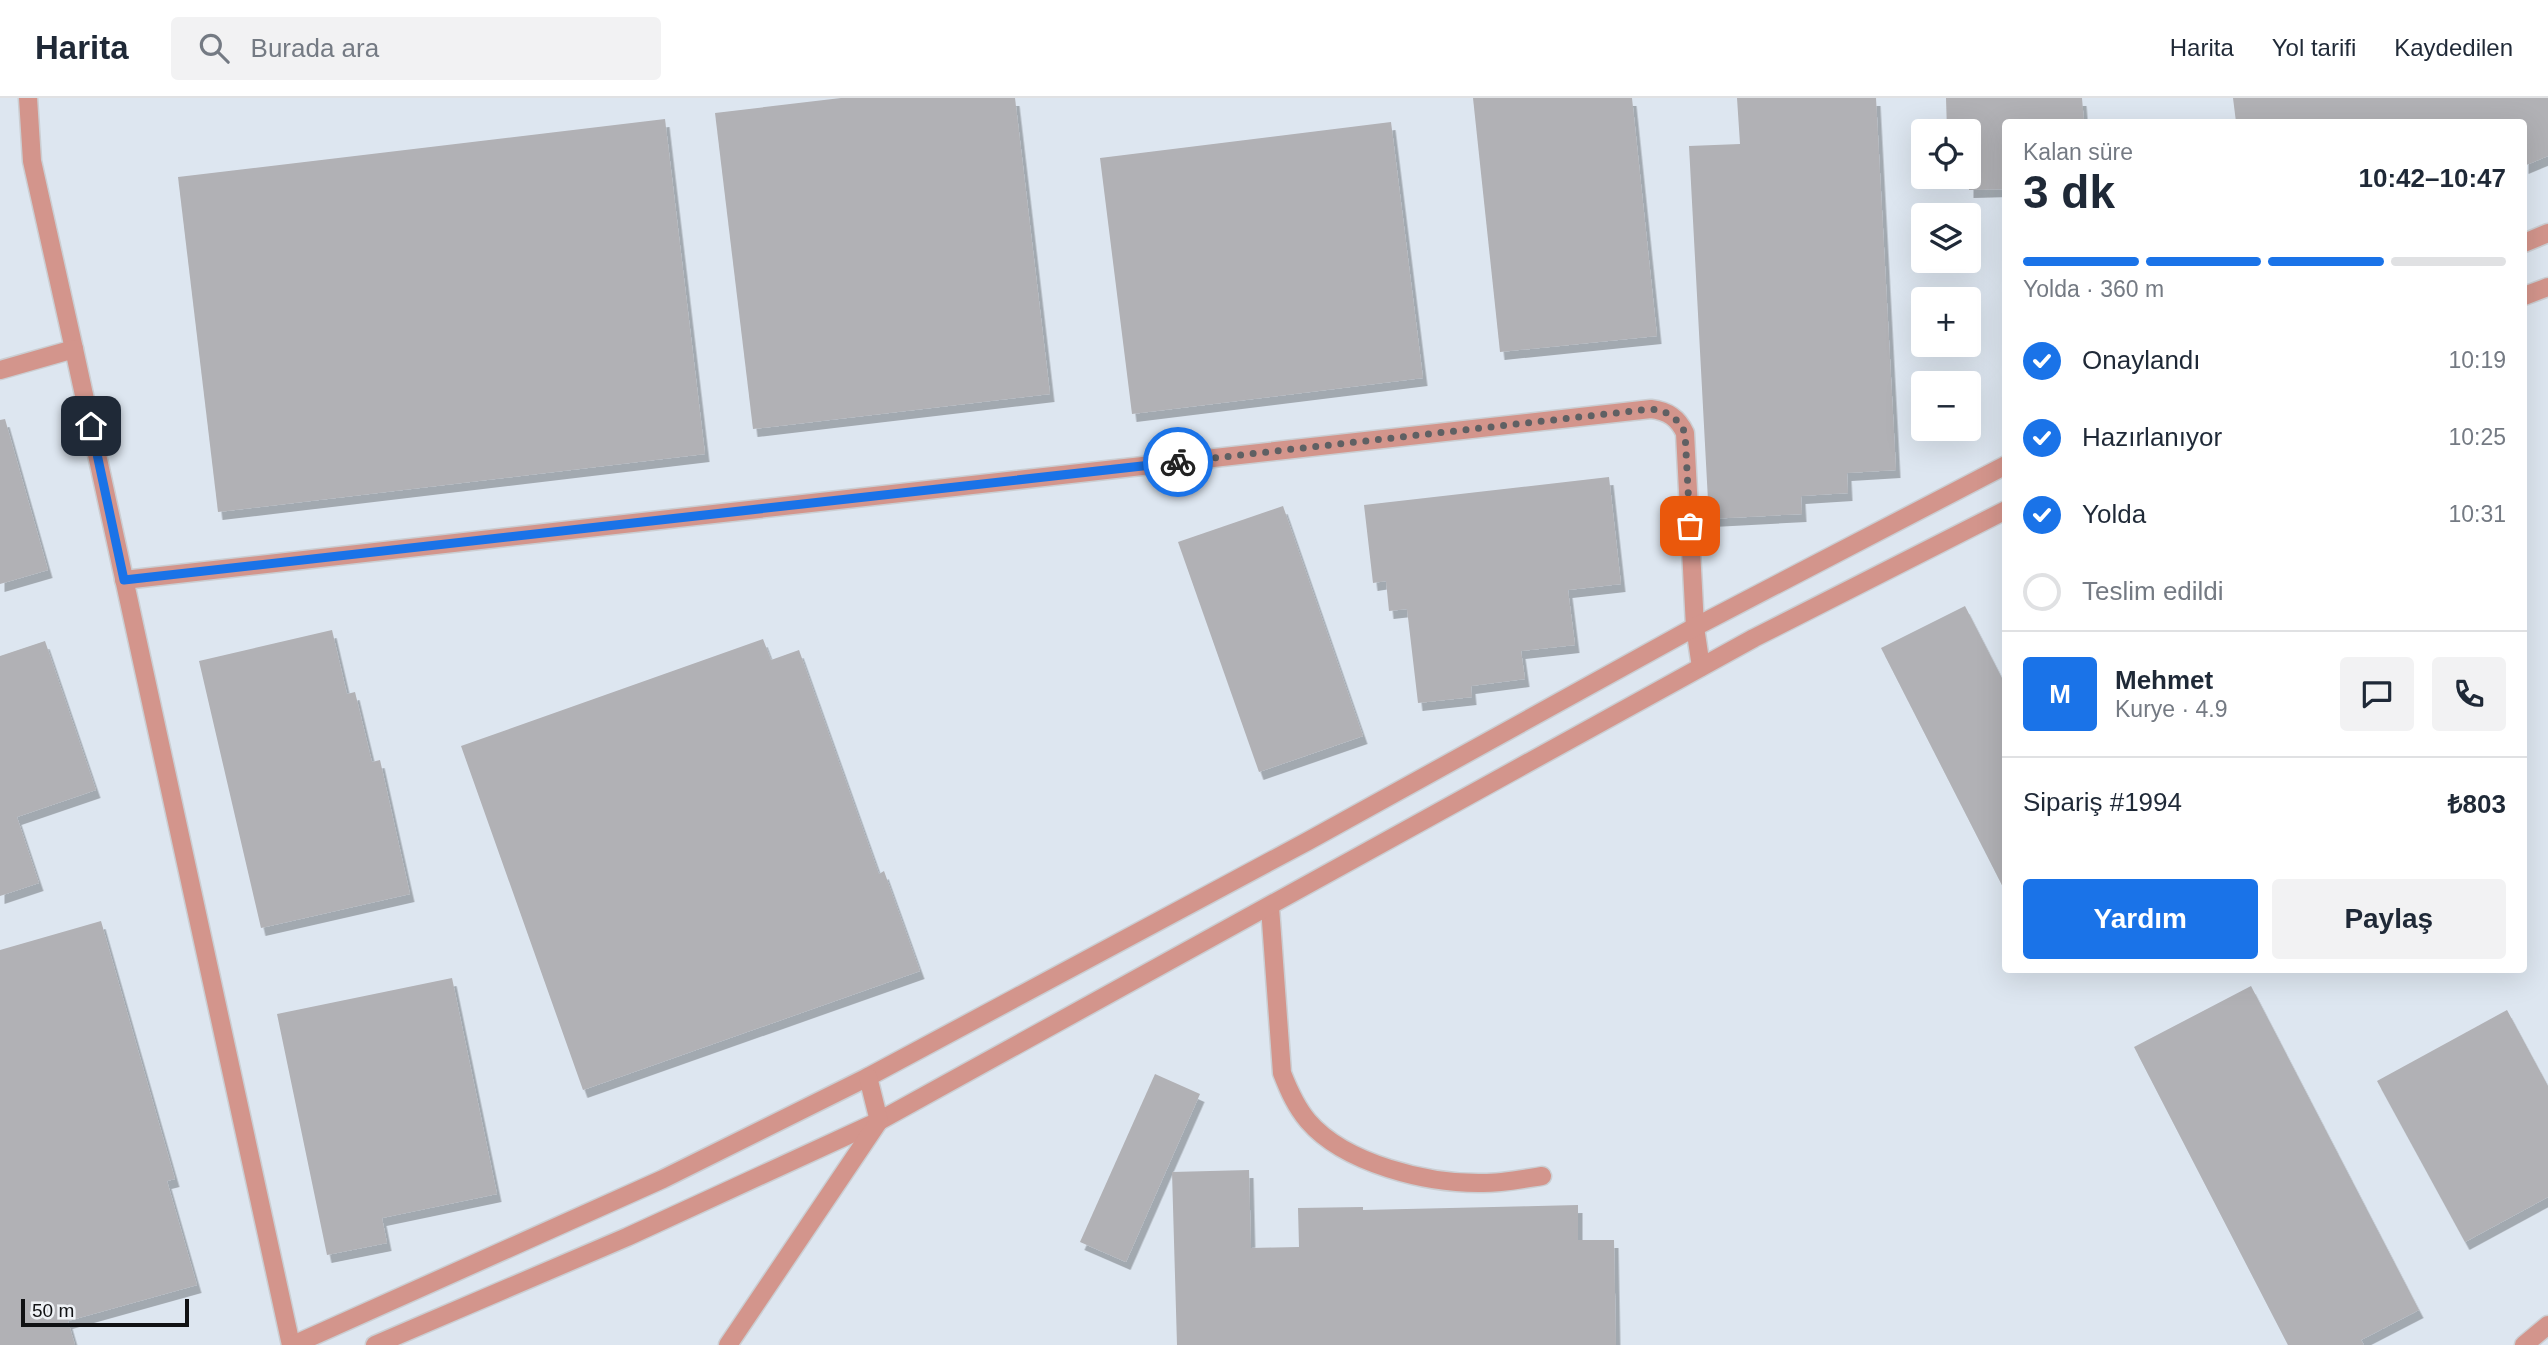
<!DOCTYPE html>
<html lang="tr">
<meta charset="utf-8">
<style>
:root{--surface:#fff;--page:#f2f2f3;--text:#1f2937;--muted:#747a83;--line:#e0e1e3;--accent:#1a73e8}
body{margin:0;font-family:Arial,sans-serif;background:var(--page);color:var(--text);height:100vh;display:flex;flex-direction:column;font-size:26px;white-space:nowrap}
*{box-sizing:border-box;margin:0}
p{font-size:23px;color:var(--muted)}
.icon{flex:none;width:38px;height:38px;fill:none;stroke:currentColor;stroke-width:2;stroke-linecap:round;stroke-linejoin:round}
.map{position:relative;flex:1;overflow:hidden}
.details{position:absolute;left:2002px;top:21px;width:525px;height:854px;display:flex;flex-direction:column;background:var(--surface);border-radius:7px;box-shadow:0 7px 28px #0002}
.details>*{flex:none}
.controls{position:absolute;left:1911px;top:21px;display:grid;gap:14px}
.controls a{display:grid;place-items:center;width:70px;height:70px;border-radius:7px;background:var(--surface);box-shadow:0 7px 28px #0002;font-size:35px}
.scale{position:absolute;left:21px;bottom:18px;width:168px;box-sizing:border-box;padding-left:7px;border:4px solid #111214;border-top:0;font-size:19px;line-height:24px;white-space:nowrap;color:#111214;-webkit-text-stroke:5px #eff2f6;paint-order:stroke}
.pin{position:absolute;display:grid;place-items:center;width:60px;height:60px;color:#fff;margin:-30px;border-radius:14px;box-shadow:0 4px 10px #0006}
.courier{position:absolute;display:grid;place-items:center;width:70px;height:70px;margin:-35px;border:5px solid #1a73e8;border-radius:50%;background:#fff;color:#222;box-shadow:0 2px 9px #0007}
.head em{font-style:normal;font-weight:700}
.head div{display:flex;flex-direction:column-reverse}
.head{display:flex;align-items:center;justify-content:space-between;height:119px;padding:0 21px}
h1{font-size:46px;font-weight:700;line-height:52px}
.bar{display:grid;grid-template-columns:repeat(4,1fr);gap:10px 7px;align-content:center;height:84px;padding:0 21px}
.bar i{height:9px;border-radius:5px;background:var(--line)}
.bar .on{background:var(--accent)}
.bar p{grid-column:span 4}
.line{display:flex;align-items:center;gap:18px;padding:0 21px;border-top:2px solid var(--line)}
.line div{flex:1}
.round{display:grid;place-items:center;flex:none;width:74px;height:74px;border-radius:7px;background:var(--page)}
ol{padding:0 21px;list-style:none}
li{display:flex;align-items:center;gap:21px;height:77px}
li p{margin-inline-start:auto}
li .icon{padding:7px;border-radius:50%;background:var(--accent);color:#fff;stroke-width:4}
li:last-child{color:var(--muted)}
li i{width:38px;height:38px;border:4px solid var(--line);border-radius:50%}
.action{display:flex;gap:14px;margin-top:auto;padding:14px 21px}
.action a{flex:1;height:80px;border-radius:7px;background:var(--accent);color:#fff;font-size:28px;font-weight:700;line-height:80px;text-align:center}
.action a+a{background:var(--page);color:var(--text)}
header{display:flex;align-items:center;gap:42px;box-sizing:border-box;height:98px;padding:0 35px;background:var(--surface);border-bottom:2px solid var(--line)}
header strong{font-size:33px}
nav{display:flex;gap:38px;margin-inline-start:auto;font-size:24px}
.search{width:490px;height:63px;background:var(--page);display:flex;align-items:center;gap:18px;box-sizing:border-box;padding:0 24px;border-radius:7px;color:var(--muted);font-size:26px}
.map>svg:first-child{display:block}
.built{fill:#dde6f0;fill-rule:evenodd}
.building{fill:#b1b1b5;filter:url(#shadow)}
.lines{fill:none;stroke-linecap:round;stroke-linejoin:round}
.street-casing{stroke:#cbced2;stroke-width:21}
.street{stroke:#d3958c;stroke-width:18}
.done{stroke:#5f6063;stroke-width:7;stroke-dasharray:0 12.6}
.route{stroke:#1a73e8;stroke-width:9}
</style>
<header>
<strong>Harita</strong>
<div class="search"><svg class="icon" aria-label="search" viewBox="0 0 24 24"><circle cx="10" cy="10" r="6"/><path d="M15 15l6 6"/></svg>Burada ara</div>
<nav><a>Harita</a><a>Yol tarifi</a><a>Kaydedilen</a></nav>
</header>
<div class="map">
<svg width="2548" height="1247" viewBox="0 0 2548 1247">
<defs>
<filter id="shadow"><feDropShadow dx="4.5" dy="8" stdDeviation="0" flood-color="#0004"/></filter>
</defs>
<rect width="100%" height="100%" fill="#eff2f6"/>
<!-- built -->
<path class="built" d="M0 0H2548V1247H0ZM2006 24H2524V872H2006ZM1923 33H1969V79H1923ZM1923 117H1969V163H1923ZM1923 201H1969V247H1923ZM1923 285H1969V331H1923Z"/>
<!-- building -->
<g class="building">
<path d="M841 0H1015L1050 296 753 331 715 15Z"/>
<path d="M1473 0H1632L1657 238 1500 254Z"/>
<path d="M1737 0H1876L1896 372 1847 375 1848 395 1801 398 1802 416 1709 421 1689 48 1740 46Z"/>
<path d="M1946 0H2082L2084 24H2006V91L1969 92V33H1947Z"/>
<path d="M2233 0H2548V58L2524 68V24H2236Z"/>
<path d="M665 21 705 356 218 414 178 79Z"/>
<path d="M1391 24 1423 280 1132 316 1100 60Z"/>
<path d="M5 321 48 472 0 486V322Z"/>
<path d="M1609 379 1621 486 1568 492 1575 547 1521 553 1525 581 1471 588 1472 599 1418 605 1407 511 1389 513 1386 483 1373 485 1364 407Z"/>
<path d="M1283 408 1363 638 1259 674 1178 444Z"/>
<path d="M1965 508 2006 588V795L1881 550Z"/>
<path d="M332 532 347 596 355 594 372 664 380 662 410 796 261 830 199 563Z"/>
<path d="M763 541 771 562 799 552 879 776 884 773 920 873 583 992 461 648Z"/>
<path d="M45 543 96 692 17 719 39 785 0 798V558Z"/>
<path d="M101 823 175 1081 167 1083 197 1187 68 1223 75 1247H0V852Z"/>
<path d="M452 880 497 1096 382 1120 387 1145 327 1157 277 916Z"/>
<path d="M2251 888 2419 1212 2361 1242 2364 1247H2288L2134 949Z"/>
<path d="M2507 912 2548 988V1099L2465 1144 2377 983Z"/>
<path d="M1155 976 1200 996 1126 1164 1080 1144Z"/>
<path d="M1249 1072 1251 1150 1299 1149 1298 1110 1363 1109V1112L1578 1107V1142H1614L1616 1247H1177L1172 1074Z"/>
</g>
<g class="lines">
<defs>
<g id="street">
<path d="M28 0 32 63 74 251"/>
<path d="M2524 145 2548 135"/>
<path d="M2524 198 2548 189"/>
<path d="M0 272 74 251 291 1247"/>
<path d="M124 482 1651 311C1668 313 1678 320 1685 335L1695 529 1701 569"/>
<path d="M1270 809 1282 975C1289 993 1296 1009 1308 1023 1345 1066 1428 1086 1483 1085 1503 1085 1523 1081 1542 1078"/>
<path d="M293 1247 663 1081 868 979 1308 743 1695 529 2006 367"/>
<path d="M375 1247 627 1139 879 1023 1754 540 2006 412"/>
<path d="M728 1247 879 1023 868 979"/>
<path d="M2524 1247 2548 1227"/>
</g>
</defs>
<!-- street casing -->
<use href="#street" class="street-casing"/>
<!-- street -->
<use href="#street" class="street"/>
</g>
<g class="lines">
<!-- done -->
<path class="done" d="M1178 364 1651 311C1668 313 1678 320 1685 335L1690 428"/>
<!-- route -->
<path class="route" d="M91 328 124 482 1178 364"/>
</g>
</svg>
<div class="controls">
<a><svg class="icon" aria-label="locate" viewBox="0 0 24 24"><circle cx="12" cy="12" r="6"/><path d="M12 2v4M12 18v4M2 12h4M18 12h4"/></svg></a>
<a><svg class="icon" aria-label="layers" viewBox="0 0 24 24"><path d="M12 4l9 5-9 5-9-5zM3 14l9 5 9-5"/></svg></a>
<a>+</a>
<a>−</a>
</div>
<div class="scale">50 m</div>
<div class="pin" style="left:1690px;top:428px;background:#ea580c"><svg class="icon" aria-label="bag" viewBox="0 0 24 24"><path d="M5 8h14l-1 12H6zM9 8a3 3 0 0 1 6 0"/></svg></div>
<div class="pin" style="left:91px;top:328px;background:#1f2937"><svg class="icon" aria-label="home" viewBox="0 0 24 24"><path d="M3 11l9-7 9 7M6 9v11h12V9"/></svg></div>
<div class="courier" style="left:1178px;top:364px"><svg class="icon" aria-label="bike" viewBox="0 0 24 24"><circle cx="6" cy="16" r="4"/><circle cx="18" cy="16" r="4"/><path d="M6 16l4-8h5l3 8M10 8l3 8H6M13 5h3"/></svg></div>
<section class="details">
<div class="head"><div><h1>3 dk</h1><p>Kalan süre</p></div><em>10:42–10:47</em></div>
<div class="bar"><i class="on"></i><i class="on"></i><i class="on"></i><i></i><p>Yolda · 360 m</p></div>
<ol>
<li><svg class="icon" aria-label="check" viewBox="0 0 24 24"><path d="M5 12l5 5 9-10"/></svg>Onaylandı<p>10:19</p></li>
<li><svg class="icon" aria-label="check" viewBox="0 0 24 24"><path d="M5 12l5 5 9-10"/></svg>Hazırlanıyor<p>10:25</p></li>
<li><svg class="icon" aria-label="check" viewBox="0 0 24 24"><path d="M5 12l5 5 9-10"/></svg>Yolda<p>10:31</p></li>
<li><i></i>Teslim edildi</li>
</ol>
<div class="line" style="height:126px"><b class="round" style="background:var(--accent);color:#fff">M</b><div><b>Mehmet</b><p>Kurye · 4.9</p></div><a class="round"><svg class="icon" aria-label="chat" viewBox="0 0 24 24"><path d="M4 5h16v11H9l-5 4z"/></svg></a><a class="round"><svg class="icon" aria-label="phone" viewBox="0 0 24 24"><path d="M5 4h4l2 5-3 2q2 4 5 5l2-3 5 2v4C11 20 4 13 5 4z"/></svg></a></div>
<div class="line" style="height:91px"><div>Sipariş #1994</div><b>₺803</b></div>
<div class="action"><a>Yardım</a><a>Paylaş</a></div>
</section>
</div>
